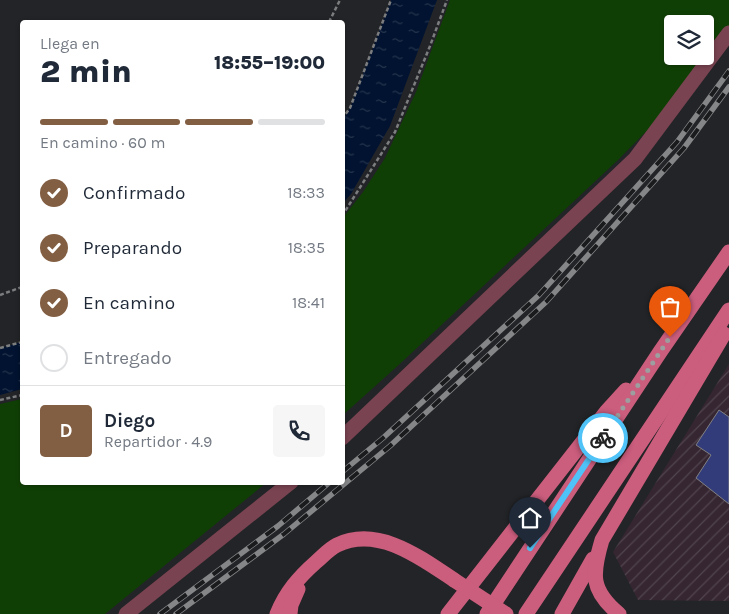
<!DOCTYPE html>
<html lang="es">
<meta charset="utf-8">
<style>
:root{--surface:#fff;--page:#f6f6f7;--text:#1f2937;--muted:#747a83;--line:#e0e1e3;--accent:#825e42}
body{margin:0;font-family:Karla,sans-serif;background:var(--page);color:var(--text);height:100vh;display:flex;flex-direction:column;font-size:19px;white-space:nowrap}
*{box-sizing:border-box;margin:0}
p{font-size:16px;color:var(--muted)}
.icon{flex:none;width:28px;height:28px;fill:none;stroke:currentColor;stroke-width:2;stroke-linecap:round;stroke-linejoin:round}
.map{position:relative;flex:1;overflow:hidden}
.side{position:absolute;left:20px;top:20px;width:325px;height:465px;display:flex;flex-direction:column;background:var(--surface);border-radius:5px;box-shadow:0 1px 4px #0004}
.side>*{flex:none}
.controls{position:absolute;left:664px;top:15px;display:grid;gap:10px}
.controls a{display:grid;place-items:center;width:50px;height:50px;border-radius:5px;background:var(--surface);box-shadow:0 1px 4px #0004;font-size:25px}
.pin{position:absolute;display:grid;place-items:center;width:42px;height:42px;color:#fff;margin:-51px -21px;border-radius:50% 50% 50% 0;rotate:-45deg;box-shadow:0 0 5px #0007}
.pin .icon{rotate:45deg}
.courier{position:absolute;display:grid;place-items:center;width:50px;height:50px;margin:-25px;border:4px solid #4fc3f7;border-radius:50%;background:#fff;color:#222;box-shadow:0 1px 6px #0007}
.head em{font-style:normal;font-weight:800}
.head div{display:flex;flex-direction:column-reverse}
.head{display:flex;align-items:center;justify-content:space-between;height:85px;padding:0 20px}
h1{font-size:32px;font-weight:800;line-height:38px}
.bar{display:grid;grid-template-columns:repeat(4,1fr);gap:8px 5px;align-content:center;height:60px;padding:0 20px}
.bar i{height:6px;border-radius:4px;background:var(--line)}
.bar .selected{background:var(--accent)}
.bar p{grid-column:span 4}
.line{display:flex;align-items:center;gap:12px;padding:0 20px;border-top:1px solid var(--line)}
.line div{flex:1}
.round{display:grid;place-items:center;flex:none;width:52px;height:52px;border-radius:5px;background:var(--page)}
ol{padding:0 20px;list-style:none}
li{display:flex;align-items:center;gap:15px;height:55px}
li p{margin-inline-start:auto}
li .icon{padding:5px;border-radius:50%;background:var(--accent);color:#fff;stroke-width:4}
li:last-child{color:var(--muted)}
li i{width:28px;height:28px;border:2px solid var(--line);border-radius:50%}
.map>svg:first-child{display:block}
.industrial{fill:url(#industrial-furrows)}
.grass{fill:#103f05;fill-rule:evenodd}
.water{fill:url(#water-ripples)}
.building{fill:#323c7b;stroke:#808083}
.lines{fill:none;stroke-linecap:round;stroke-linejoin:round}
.path{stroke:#7c7d7f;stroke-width:2.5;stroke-dasharray:4 2.5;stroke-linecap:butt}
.minor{stroke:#794351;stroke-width:15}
.major{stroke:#cb5d7d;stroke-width:15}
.rail-casing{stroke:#858688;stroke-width:5.5}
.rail{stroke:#1a1b1d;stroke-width:4;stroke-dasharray:11;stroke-linecap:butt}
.major-bridge{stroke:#cb5d7d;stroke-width:15}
.done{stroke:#9d9e9f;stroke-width:5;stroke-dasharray:0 9}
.route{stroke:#4fc3f7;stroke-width:6}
</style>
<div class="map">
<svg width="729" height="614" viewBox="0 0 729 614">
<defs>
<pattern id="industrial-furrows" width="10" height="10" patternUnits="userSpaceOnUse" patternTransform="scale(1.25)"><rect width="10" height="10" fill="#352632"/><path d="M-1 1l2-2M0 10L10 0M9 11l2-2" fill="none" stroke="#52454f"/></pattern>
<pattern id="water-ripples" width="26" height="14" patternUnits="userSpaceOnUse" patternTransform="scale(1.25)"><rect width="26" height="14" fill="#011330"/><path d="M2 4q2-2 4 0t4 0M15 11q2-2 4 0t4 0" fill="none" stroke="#26354e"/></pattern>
</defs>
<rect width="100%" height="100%" fill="#232427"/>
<!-- industrial -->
<path class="industrial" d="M729 364V601L638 600 613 552Z"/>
<!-- grass -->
<g class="grass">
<path d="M450 0H729V33L687 90 618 160 403 361 343 415 342 219 363 192 385 158 416 92ZM672 24H705V56H672Z"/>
<path d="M22 399V482L266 483 105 614H0V404Z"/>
</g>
<!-- water -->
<g class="water">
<path d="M391 0H437L390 126 351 194 343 203V119L350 108Z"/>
<path d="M22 342V389L0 395V348Z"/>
</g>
<!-- building -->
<path class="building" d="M719 410 729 417V504L696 478 711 455 696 445Z"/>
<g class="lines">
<!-- path -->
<g class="path">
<path d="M329 22 340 0"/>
<path d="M342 119 350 108 391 0"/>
<path d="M342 216 395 132 430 46 447 0"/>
<path d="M0 295 22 287"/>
<path d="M0 348 22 342"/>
<path d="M0 400 22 395"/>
</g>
<!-- minor -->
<g class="minor">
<path d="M342 438 635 159 729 33"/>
<path d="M126 614 291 482"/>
</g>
<!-- major -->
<g class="major">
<path d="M277 614C286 592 299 577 316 562 323 556 329 549 337 545 378 525 421 558 454 580"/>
<path d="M290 614 291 605 298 589"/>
<path d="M448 614 606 412 626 390"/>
<path d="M487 614 660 352 729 252"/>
<path d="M526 614 729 310"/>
<path d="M562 614 593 559"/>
<path d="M619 614C590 590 592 574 602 540L724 334"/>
</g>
<defs>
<g id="rail">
<path d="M342 472 383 438 539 295 677 142 729 71"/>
<path d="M160 614 278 526 330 482"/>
<path d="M176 614 284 534 390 446 546 302 684 148 729 87"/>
</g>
</defs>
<!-- rail casing -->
<use href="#rail" class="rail-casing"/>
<!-- rail -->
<use href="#rail" class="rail"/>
<!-- major-bridge -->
<path class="major-bridge" d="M454 580 506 614"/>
</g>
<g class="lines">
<!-- done -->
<path class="done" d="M603 438 670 337"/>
<!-- route -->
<path class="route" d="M530 548 603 438"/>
</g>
</svg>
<div class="controls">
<a><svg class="icon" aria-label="layers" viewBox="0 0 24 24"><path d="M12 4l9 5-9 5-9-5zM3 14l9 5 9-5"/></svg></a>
</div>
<div class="pin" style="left:670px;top:337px;background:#ea580c"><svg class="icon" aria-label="bag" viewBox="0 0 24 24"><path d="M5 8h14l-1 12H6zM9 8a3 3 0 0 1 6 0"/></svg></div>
<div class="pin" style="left:530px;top:548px;background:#1f2937"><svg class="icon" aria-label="home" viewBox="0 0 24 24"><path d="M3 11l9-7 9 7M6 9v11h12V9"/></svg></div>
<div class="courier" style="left:603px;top:438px"><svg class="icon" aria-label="bike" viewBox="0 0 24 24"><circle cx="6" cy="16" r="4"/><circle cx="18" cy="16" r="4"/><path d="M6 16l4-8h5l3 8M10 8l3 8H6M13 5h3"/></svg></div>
<section class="side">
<div class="head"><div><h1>2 min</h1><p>Llega en</p></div><em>18:55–19:00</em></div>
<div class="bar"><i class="selected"></i><i class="selected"></i><i class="selected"></i><i></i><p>En camino · 60 m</p></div>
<ol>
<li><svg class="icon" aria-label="check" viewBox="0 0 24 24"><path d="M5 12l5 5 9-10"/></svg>Confirmado<p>18:33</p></li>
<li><svg class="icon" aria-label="check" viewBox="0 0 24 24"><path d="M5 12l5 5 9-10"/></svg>Preparando<p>18:35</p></li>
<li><svg class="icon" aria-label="check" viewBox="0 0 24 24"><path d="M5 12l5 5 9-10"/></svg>En camino<p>18:41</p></li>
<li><i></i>Entregado</li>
</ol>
<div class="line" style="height:90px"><b class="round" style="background:var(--accent);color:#fff">D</b><div><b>Diego</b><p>Repartidor · 4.9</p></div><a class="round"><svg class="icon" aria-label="phone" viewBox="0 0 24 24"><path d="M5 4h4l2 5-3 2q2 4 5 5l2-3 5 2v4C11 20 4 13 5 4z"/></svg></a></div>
</section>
</div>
